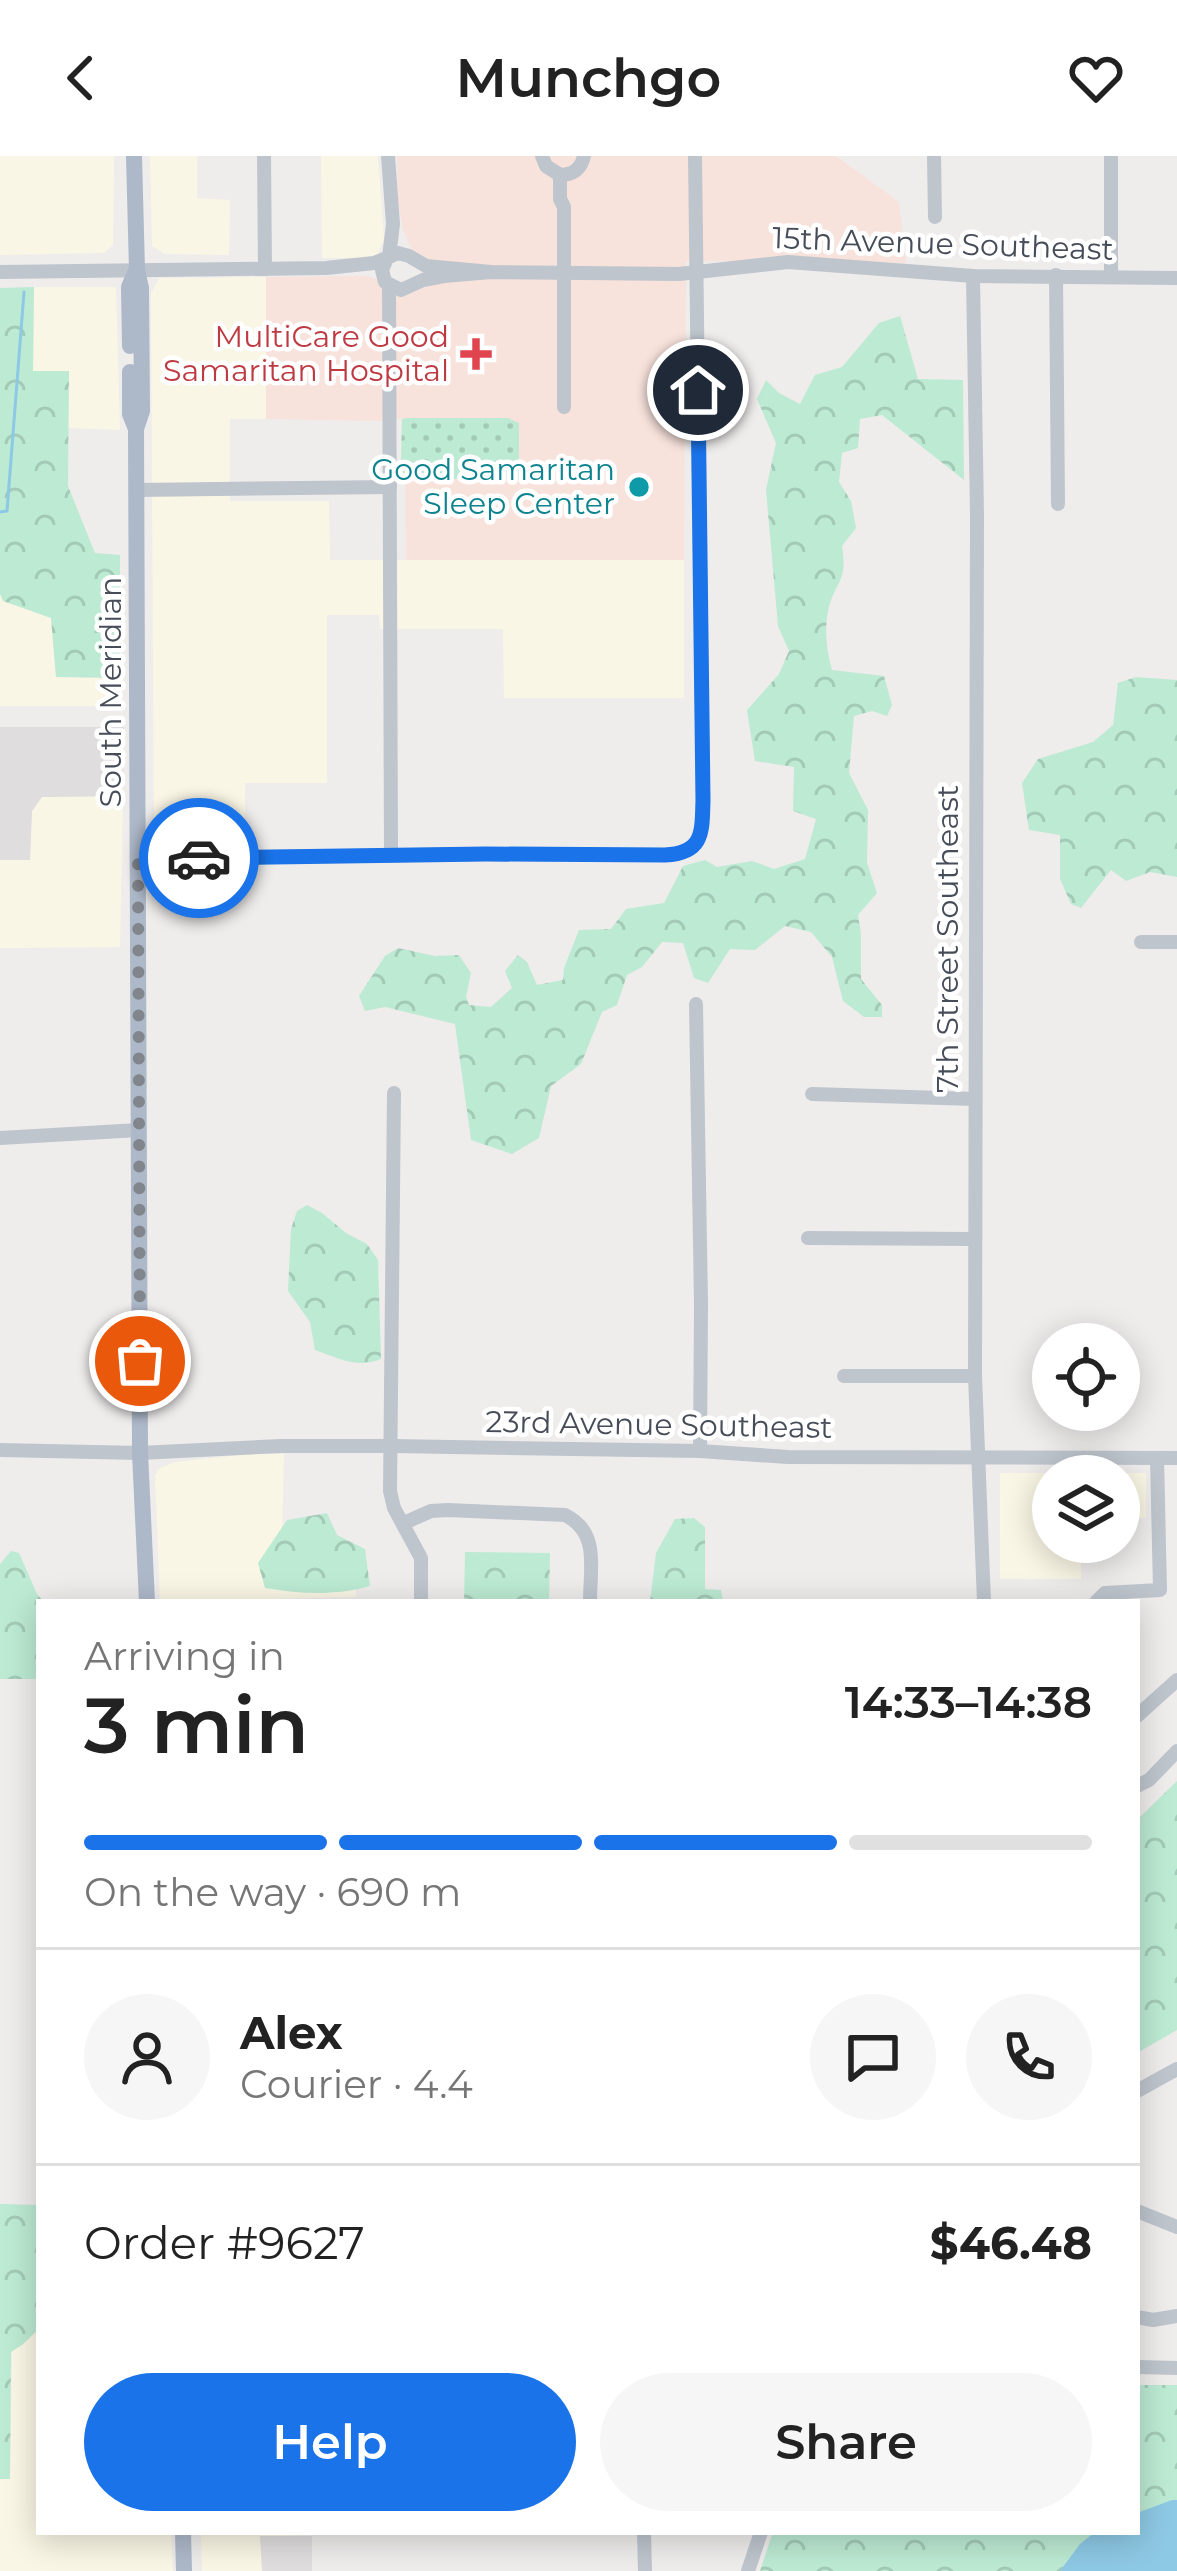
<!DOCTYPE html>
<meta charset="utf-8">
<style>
:root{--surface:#fff;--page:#f6f6f6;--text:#222;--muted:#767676;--line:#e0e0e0;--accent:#1a73e8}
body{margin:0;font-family:Montserrat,sans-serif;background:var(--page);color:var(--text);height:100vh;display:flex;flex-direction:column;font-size:45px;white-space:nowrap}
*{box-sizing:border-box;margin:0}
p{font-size:39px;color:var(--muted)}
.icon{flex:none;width:66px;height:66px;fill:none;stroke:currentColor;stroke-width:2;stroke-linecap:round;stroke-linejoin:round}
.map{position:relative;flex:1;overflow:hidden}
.details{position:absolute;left:36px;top:1443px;width:1104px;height:936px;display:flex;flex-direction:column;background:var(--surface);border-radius:0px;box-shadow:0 6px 30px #0003}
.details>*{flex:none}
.tools{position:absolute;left:1032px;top:1167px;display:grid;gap:24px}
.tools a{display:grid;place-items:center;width:108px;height:108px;border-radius:50%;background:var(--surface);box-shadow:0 6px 30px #0003;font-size:60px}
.pin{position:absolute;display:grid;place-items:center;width:102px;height:102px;color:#fff;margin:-51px;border:6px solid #fff;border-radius:50%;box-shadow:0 3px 12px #0007}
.courier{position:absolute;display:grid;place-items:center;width:120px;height:120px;margin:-60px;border:9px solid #1a73e8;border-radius:50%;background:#fff;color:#222;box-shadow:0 3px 15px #0007}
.overview em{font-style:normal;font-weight:600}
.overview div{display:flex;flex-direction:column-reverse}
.overview{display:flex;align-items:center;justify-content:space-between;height:204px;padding:0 48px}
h1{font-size:78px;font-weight:600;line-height:90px}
.bar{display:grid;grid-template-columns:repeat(4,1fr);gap:18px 12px;align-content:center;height:144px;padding:0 48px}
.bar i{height:15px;border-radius:9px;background:var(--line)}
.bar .current{background:var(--accent)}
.bar p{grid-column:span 4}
.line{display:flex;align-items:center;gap:30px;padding:0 48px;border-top:3px solid var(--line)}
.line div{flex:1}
.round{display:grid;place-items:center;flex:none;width:126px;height:126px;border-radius:63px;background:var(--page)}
.button{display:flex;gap:24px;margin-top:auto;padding:24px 48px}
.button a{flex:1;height:138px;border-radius:72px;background:var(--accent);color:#fff;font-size:48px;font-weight:600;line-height:138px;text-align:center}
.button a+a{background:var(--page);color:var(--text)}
header{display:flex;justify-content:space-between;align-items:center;height:156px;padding:0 48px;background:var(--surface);font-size:54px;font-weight:600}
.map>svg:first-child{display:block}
.commercial{fill:#faf6e5}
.education{fill:#dfdddd}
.medical{fill:#f8e2dc}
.grass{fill:url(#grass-dots)}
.forest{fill:url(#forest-crowns)}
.water{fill:#8dc8e4}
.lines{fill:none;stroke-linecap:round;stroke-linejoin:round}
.stream{stroke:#8dc8e4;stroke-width:3}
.minor{stroke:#bec5cd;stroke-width:14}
.major{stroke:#adb8c9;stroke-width:16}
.done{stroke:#81858c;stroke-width:12;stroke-dasharray:0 21.6}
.route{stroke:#1a73e8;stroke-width:15}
.health-dot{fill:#e0444e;stroke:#fff;stroke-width:4.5}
.culture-dot{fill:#0f9aa8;stroke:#fff;stroke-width:4.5}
.labels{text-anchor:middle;stroke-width:9;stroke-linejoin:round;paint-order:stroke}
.street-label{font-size:30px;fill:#464d58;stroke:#fff}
.health-label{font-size:30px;fill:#be3a42;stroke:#fff;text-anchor:end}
.culture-label{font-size:30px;fill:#0d838f;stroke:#fff;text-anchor:end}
</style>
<header><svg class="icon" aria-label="back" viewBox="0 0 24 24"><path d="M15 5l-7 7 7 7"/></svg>Munchgo<svg class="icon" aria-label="heart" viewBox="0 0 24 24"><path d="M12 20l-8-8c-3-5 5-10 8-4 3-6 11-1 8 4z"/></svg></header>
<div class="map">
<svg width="1177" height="2415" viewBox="0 0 1177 2415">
<defs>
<pattern id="grass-dots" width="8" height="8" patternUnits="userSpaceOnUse" patternTransform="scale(3)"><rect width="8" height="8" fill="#bcead3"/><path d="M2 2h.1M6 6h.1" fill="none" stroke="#a3cab7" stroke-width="1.8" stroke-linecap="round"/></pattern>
<pattern id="forest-crowns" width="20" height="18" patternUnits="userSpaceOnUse" patternTransform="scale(3)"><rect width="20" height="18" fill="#bcead3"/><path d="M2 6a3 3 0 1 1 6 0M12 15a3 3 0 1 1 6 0" fill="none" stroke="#a3cab7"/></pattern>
</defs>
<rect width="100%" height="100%" fill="#efecec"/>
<!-- commercial -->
<g class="commercial">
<path d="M0 0H114L113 89 104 97 0 99Z"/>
<path d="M150 0H197V42L230 44 229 99 164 98 152 90Z"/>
<path d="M321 0H378L384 83 377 100 365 102H322Z"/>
<path d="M266 121V263H230V345H329L330 404H684V542H504L503 473H380L379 459H327V627H245V694L161 693 154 684 151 138 159 122Z"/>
<path d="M34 131H114L116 133 120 274 68 272 69 215 33 216Z"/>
<path d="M0 438 4 445 51 462 56 521 120 522V550H0Z"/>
<path d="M123 640 120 791 0 792V704L30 703 32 655 35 648 42 641Z"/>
<path d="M250 1298H284L282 1385 356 1390V1441L160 1446 155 1319 160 1312 175 1306Z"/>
<path d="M1000 1317H1146V1362H1119V1320H1053V1386H1081V1423H1000Z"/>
<path d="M39 2056V2376H171L173 2415H0V2323L10 2322 14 2057Z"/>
<path d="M201 2376 312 2380V2415H202Z"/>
</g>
<!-- education -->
<g class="education">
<path d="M0 571H124L123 640 42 641 32 655 30 704H0Z"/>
<path d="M260 2380H312V2415H262Z"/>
</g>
<!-- medical -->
<path class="medical" d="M397 0H836L899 46 906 107 790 104 686 106 684 404H406L405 262 380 265 266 263V121L367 120 410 135 425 128 417 103 403 74 398 46Z"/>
<!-- grass -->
<path class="grass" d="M407 262H508L519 267V323H404L401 302 402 263Z"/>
<!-- forest -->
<g class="forest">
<path d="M34 131 33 215H69L68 330 95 397 120 399V522L56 521 51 462 3 445 0 438V132Z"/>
<path d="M900 160 918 223 963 224 964 324 882 259 860 263 858 292 842 297 839 326 851 345 856 372 842 390C848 428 835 424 828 455 824 474 827 496 832 514L884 520 892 549 887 560 872 555 854 560 849 617 868 654 867 707 877 737 858 759 861 778V823L882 849V861H864L843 845 832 801 811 776 785 770 755 794 730 793 708 827 694 822 683 787 662 786 642 811 627 819 617 849 602 856 581 908 551 930 539 982 512 998 471 984 455 868 385 851 365 855 359 840 385 800 398 792 435 800 459 799 471 817 466 841 469 849 491 851 512 832 505 815 518 799 527 806 537 829 563 824 564 812 579 774 611 773 626 753 664 747 683 710 705 704 717 711 752 705 774 713 805 703 816 663 793 655 794 611 755 605 747 554 779 518 789 495 778 470 766 334 776 287 757 243 766 224 779 237 800 248 815 219 842 211 879 167Z"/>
<path d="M1136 521 1177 524V721L1150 716 1126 725 1111 714 1081 752 1071 748 1060 723V679L1029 674 1022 627 1038 603 1093 586 1113 569 1118 527Z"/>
<path d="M307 1049 322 1057 346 1077 367 1088 378 1104 381 1203C358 1213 338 1202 315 1194L310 1166 288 1135 291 1073 297 1055Z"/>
<path d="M327 1357 337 1379 365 1393 370 1430C334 1440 302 1438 265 1432L258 1407 287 1364Z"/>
<path d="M694 1362 705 1371V1433L721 1434 723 1446H650L656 1397 675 1363Z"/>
<path d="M11 1395 19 1397 37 1438 44 1446H39V1523H0V1408Z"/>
<path d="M465 1396 550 1397 549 1446H464Z"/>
<path d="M1177 1625V1874L1137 1897V1664Z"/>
<path d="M0 2048 39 2049V2173L22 2189 11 2196 10 2323H0Z"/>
<path d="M1137 2229H1177V2415H760L773 2376H1137Z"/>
</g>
<!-- water -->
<path class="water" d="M1172 2344H1177V2415H1060L1080 2388 1095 2376H1137V2357Z"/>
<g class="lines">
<!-- stream -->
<path class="stream" d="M0 356 7 355 24 136"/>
<!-- minor -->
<g class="minor">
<path d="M264 0 265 113"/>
<path d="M388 0 393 68 389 101"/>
<path d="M542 0 546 10 560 19C573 19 581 13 584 0"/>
<path d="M934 0 935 61"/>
<path d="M560 19V43L564 51V251"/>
<path d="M0 116 326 112 374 107 387 102"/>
<path d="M491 116 426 110 409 100 398 97 387 102 382 114 385 126 401 134 423 124 444 120 491 116 679 118 788 106 973 120 1177 122"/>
<path d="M1056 119 1058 348"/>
<path d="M973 120 977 359 975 1220 984 1446"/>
<path d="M1111 120V0"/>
<path d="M389 130 391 699"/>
<path d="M137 334 390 331"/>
<path d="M138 703 486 698 665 699C704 697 702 676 703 644L695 0"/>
<path d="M1141 786H1177"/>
<path d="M696 848 701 1148 700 1295"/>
<path d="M394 937 390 1335 394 1352 421 1402V1446"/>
<path d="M812 938 975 943"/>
<path d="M0 982 139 974"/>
<path d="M808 1082 974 1083"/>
<path d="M844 1220H975"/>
<path d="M0 1294 140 1297 281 1290H392L700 1295 788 1301 1177 1302"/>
<path d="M404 1367 431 1355 448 1354 565 1359C600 1376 590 1412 590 1446"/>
<path d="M1096 1446 1105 1437 1160 1434 1157 1302"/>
<path d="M1137 1560 1177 1524"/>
<path d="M1137 1630 1149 1624 1177 1595"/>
<path d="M1137 1935 1177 1913"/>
<path d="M1137 2055 1177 2071"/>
<path d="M1137 2161 1153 2164 1177 2160"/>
<path d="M1137 2211 1177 2212"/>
<path d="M644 2376 645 2415"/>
<path d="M748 2415 761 2376"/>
</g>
<!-- major -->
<g class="major">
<path d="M134 0 137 114 141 132 142 255 136 273 140 1297 147 1446"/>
<path d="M130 190 129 131 136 115"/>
<path d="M130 216V258L136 273"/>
<path d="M183 2376 184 2415"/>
</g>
</g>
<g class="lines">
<!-- done -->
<path class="done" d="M140 1205 138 703 199 702"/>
<!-- route -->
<path class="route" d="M199 702 486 698 665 699C704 697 702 676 703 644L698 234"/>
</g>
<!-- markers -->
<path class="health-dot" d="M470 180h12v12h12v12h-12v12h-12v-12h-12v-12h12z"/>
<circle class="culture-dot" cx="639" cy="331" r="12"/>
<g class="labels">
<!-- street labels -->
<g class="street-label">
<text transform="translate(943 88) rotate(2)" y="10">15th Avenue Southeast</text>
<text transform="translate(111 536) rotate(-90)" y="10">South Meridian</text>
<text transform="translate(948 783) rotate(-90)" y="10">7th Street Southeast</text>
<text transform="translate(659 1269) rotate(1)" y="10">23rd Avenue Southeast</text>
</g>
<!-- health labels -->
<g class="health-label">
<text x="449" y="191">MultiCare Good<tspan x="449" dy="34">Samaritan Hospital</tspan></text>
</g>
<!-- culture labels -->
<g class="culture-label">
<text x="615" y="324">Good Samaritan<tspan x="615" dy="34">Sleep Center</tspan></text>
</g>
</g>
</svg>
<div class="tools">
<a><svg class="icon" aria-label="locate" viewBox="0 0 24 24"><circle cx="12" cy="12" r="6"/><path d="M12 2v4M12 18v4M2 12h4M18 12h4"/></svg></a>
<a><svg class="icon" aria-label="layers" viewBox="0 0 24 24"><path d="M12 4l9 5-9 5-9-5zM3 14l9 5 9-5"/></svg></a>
</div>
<div class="pin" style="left:140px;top:1205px;background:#ea580c"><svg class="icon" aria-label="bag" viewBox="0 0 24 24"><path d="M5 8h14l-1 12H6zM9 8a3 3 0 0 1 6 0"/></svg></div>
<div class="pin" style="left:698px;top:234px;background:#1f2937"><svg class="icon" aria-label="home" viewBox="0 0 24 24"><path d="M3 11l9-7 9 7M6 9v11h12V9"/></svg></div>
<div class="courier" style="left:199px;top:702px"><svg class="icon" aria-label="car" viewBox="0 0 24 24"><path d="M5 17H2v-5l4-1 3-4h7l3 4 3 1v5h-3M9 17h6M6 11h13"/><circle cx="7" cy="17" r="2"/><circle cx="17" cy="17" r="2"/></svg></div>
<section class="details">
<div class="overview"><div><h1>3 min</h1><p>Arriving in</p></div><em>14:33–14:38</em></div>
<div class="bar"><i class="current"></i><i class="current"></i><i class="current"></i><i></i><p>On the way · 690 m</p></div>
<div class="line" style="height:216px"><a class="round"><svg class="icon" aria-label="person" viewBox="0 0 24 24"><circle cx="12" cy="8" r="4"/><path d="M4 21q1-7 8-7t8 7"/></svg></a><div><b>Alex</b><p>Courier · 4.4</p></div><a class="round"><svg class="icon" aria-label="chat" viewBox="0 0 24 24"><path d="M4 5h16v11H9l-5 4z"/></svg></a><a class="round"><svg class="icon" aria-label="phone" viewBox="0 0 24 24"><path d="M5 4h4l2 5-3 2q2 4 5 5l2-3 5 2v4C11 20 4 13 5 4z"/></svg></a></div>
<div class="line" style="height:156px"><div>Order #9627</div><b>$46.48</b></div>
<div class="button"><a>Help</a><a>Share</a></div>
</section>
</div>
